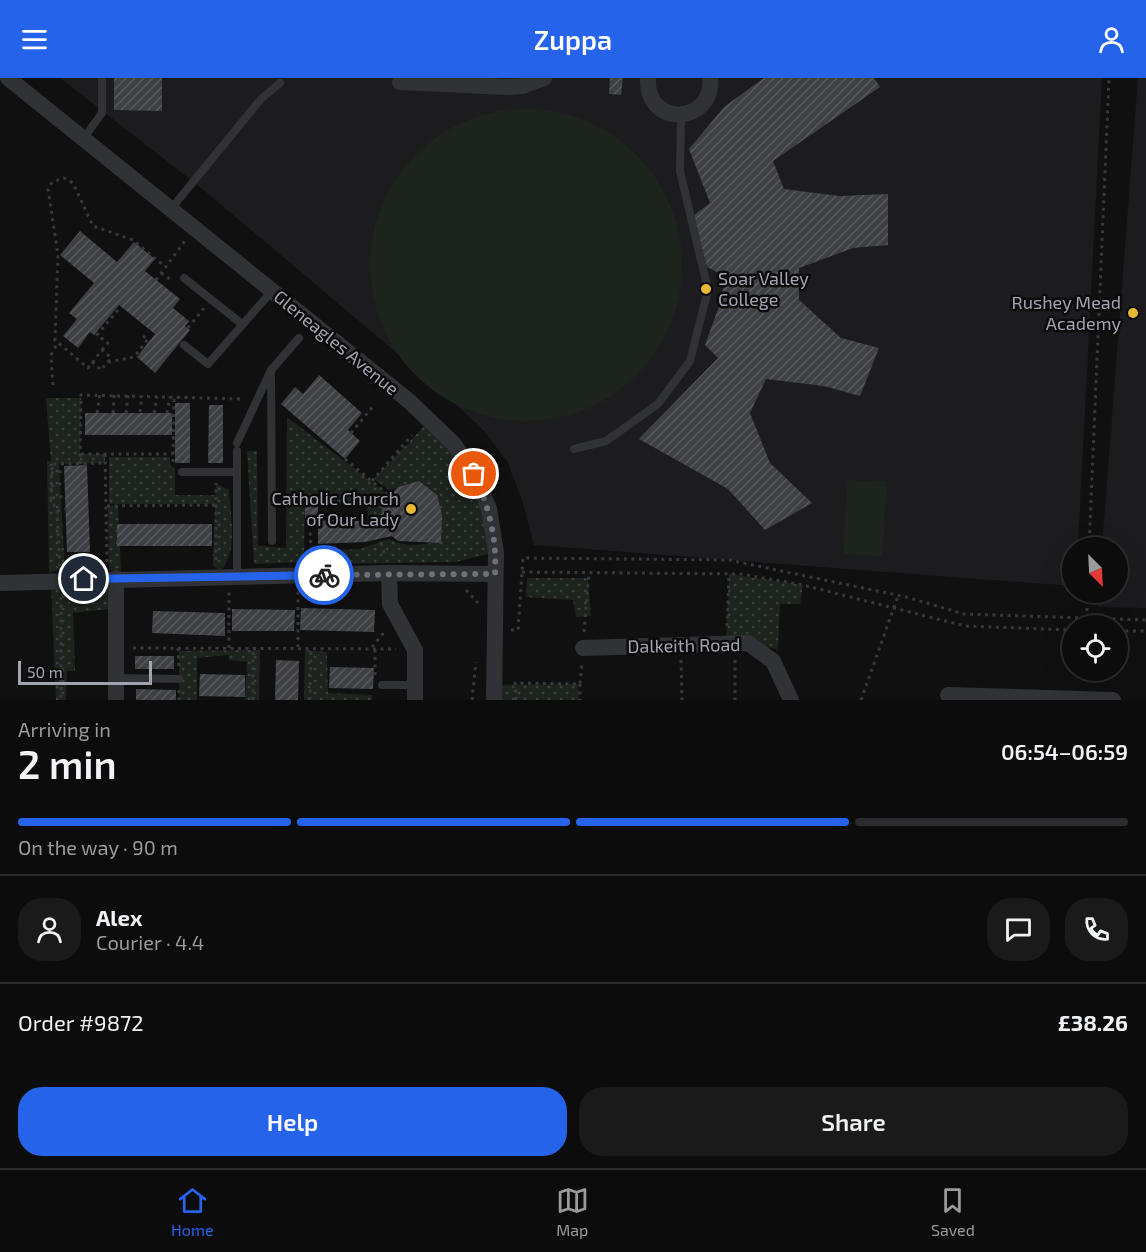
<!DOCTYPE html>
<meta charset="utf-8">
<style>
:root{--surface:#0c0c0d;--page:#1a1a1b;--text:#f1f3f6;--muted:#9a9b9d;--line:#2c2c2e;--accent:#2563eb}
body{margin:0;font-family:"Exo 2",sans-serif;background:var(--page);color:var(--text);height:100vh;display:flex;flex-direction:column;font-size:22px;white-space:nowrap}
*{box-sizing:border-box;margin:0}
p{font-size:20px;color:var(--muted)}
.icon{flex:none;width:33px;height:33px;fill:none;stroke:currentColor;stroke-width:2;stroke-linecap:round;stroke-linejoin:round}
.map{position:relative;height:622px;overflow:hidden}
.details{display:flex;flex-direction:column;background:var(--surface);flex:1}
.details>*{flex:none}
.needle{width:39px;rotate:156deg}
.buttons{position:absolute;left:1062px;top:459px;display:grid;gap:12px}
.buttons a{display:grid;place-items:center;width:66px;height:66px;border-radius:50%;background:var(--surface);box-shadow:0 6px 24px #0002,0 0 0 2px var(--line);font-size:30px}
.scale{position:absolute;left:18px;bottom:15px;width:134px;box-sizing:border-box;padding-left:6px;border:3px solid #a2a5b1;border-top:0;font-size:16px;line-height:21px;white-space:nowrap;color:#a2a5b1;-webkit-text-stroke:4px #0b0b0c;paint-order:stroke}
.pin{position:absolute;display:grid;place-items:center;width:51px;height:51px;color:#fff;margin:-26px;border:3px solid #fff;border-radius:50%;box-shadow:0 2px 6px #0007}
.courier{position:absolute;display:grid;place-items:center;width:60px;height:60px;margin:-30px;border:4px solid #2563eb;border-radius:50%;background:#fff;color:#222;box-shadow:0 2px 8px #0007}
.overview em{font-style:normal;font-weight:600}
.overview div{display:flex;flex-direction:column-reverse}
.overview{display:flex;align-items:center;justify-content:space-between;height:102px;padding:0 18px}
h1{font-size:39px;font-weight:600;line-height:45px}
.bar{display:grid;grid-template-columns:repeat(4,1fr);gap:9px 6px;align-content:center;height:72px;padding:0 18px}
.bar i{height:8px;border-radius:4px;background:var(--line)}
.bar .on{background:var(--accent)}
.bar p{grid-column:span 4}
.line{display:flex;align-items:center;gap:15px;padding:0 18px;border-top:2px solid var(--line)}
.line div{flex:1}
.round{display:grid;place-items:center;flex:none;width:63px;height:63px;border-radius:24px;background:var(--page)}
.cta{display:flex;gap:12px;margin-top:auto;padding:12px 18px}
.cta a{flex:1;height:69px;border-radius:24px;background:var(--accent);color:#fff;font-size:24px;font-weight:600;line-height:69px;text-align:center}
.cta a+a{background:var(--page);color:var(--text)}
header{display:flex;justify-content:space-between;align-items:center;height:78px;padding:0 18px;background:var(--accent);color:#fff;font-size:27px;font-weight:600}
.dock{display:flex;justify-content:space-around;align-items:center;height:84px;border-top:2px solid var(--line);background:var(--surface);font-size:16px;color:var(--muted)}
.dock a{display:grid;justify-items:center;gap:3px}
.dock .on{color:var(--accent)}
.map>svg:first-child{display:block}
.built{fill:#1c1c1e}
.grass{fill:url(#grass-dots)}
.garden{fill:#1d241e}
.building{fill:url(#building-hatch)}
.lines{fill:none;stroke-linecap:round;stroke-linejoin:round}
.path{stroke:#37383d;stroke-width:3;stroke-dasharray:3 4.5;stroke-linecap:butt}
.lane{stroke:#313236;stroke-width:8}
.street{stroke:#313236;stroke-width:16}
.done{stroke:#6f7179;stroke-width:6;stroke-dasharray:0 10.8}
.route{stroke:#2563eb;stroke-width:8}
.poi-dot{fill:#e7b833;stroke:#0b0b0c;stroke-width:2}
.labels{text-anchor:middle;stroke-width:5;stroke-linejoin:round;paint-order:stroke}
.poi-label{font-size:18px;fill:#a2a5b1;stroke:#0b0b0c;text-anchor:end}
.street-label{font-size:18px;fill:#a2a5b1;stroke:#0b0b0c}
</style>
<header><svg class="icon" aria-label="menu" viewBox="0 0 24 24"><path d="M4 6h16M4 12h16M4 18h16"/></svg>Zuppa<svg class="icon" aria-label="person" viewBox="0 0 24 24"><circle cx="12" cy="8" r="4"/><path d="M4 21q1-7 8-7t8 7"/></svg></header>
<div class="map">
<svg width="1146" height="622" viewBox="0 0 1146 622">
<defs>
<pattern id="grass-dots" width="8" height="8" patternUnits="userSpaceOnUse" patternTransform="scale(1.5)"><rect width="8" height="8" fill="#1d241e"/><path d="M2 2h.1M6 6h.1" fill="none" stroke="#3b413c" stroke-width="1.8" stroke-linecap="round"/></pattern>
<pattern id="building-hatch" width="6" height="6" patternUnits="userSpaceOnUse" patternTransform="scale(1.5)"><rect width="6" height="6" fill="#3f4044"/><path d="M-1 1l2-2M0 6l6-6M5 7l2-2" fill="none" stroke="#58595d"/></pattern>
</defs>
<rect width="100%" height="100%" fill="#101011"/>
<!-- built -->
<g class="built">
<path d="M60 0H1102L1078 469 1072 470V508L534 467 522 422 507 383 484 353 442 313 200 109Z"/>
<path d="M1138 0H1146V530L1098 529 1099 515 1118 514V470L1102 469Z"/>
</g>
<!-- grass -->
<g class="grass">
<path d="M46 320H81L80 376H105V385L59 386 65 492 49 494 47 383 51 384Z"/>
<path d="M287 339 390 418 376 448 369 444 366 426 305 425 304 484 254 486 247 373H257L258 468 286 470Z"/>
<path d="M429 343 474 396 496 474 456 484 314 486 313 472 359 471 389 461C403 469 416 467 431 465L440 442 419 403 389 412 374 401Z"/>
<path d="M109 379H170V387L175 391V417H215V426H109Z"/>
<path d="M216 406 229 412C230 437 239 475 220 493L213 487Z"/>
<path d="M108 428H118L121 492H109Z"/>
<path d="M729 496 803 507 800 526H780L778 572 756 565 726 563Z"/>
<path d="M527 500H588L591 538 576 539 573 522 526 519Z"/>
<path d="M108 506 109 531 73 535 75 593H67L66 622H56L51 507Z"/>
<path d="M260 572 259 622H245L247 584 229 582 228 577 198 580 197 577V622H179V573Z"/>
<path d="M305 572 327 574 328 615 372 617V622H304Z"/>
<path d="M578 606 579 622H496L497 607Z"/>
</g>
<!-- garden -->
<g class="garden">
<circle cx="526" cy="187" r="156"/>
<path d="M847 402 887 404 882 478 843 476Z"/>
</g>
<!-- building -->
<g class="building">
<path d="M114 0H162V33L114 32Z"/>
<path d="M610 0H623L621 17 609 16Z"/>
<path d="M764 0H874L880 9 773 83 784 111 839 118 888 116V167L853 170 799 190V222L841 260 879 270 860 318 824 308 766 301 750 335 770 385 812 425 765 452 728 411 639 361 718 280 705 267 721 223 725 198 707 189 693 138 710 125 689 71 724 29Z"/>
<path d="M80 153 117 184 134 164 155 181 145 193 180 221 173 230 189 243 185 248 190 252 155 295 137 279 155 256 119 227 94 257 90 254 78 270 63 258 77 241 69 235 94 205 60 177Z"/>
<path d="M319 297 362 335 348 352 360 363 345 381 281 326 295 309 303 316Z"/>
<rect x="175" y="325" width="15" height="60"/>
<path d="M209 327H223V385H208Z"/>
<rect x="85" y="335" width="87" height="22"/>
<path d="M87 387 90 474H67L64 388Z"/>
<path d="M419 403 437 417 442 437 441 465 398 463 392 458 365 464 318 466V446L322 447V442L363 443 362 448H379L383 425 398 409Z"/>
<path d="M318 424V441H305V425Z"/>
<rect x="117" y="446" width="95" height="22"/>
<path d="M301 530 375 532 374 554 300 552Z"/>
<path d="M232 531 295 532 294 553H232Z"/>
<path d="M153 533 225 535V558L152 555Z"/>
<rect x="135" y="578" width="39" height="13"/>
<path d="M276 582 299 583 298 622H275Z"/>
<path d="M330 589 374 590 373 611 329 610Z"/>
<path d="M200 596 245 597V619L199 618Z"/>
<path d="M136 611 176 612V622H136Z"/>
</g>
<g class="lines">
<!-- path -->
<g class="path">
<path d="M161 195 171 202"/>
<path d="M156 202 185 163"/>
<path d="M188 250 204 230"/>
<path d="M102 272 108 265 97 257 119 231"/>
<path d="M92 284 101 292 111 280 102 272 88 290 55 262 58 177 48 111 52 104 64 100 73 105 93 148 133 162 164 188"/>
<path d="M108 284 134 279 148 261 143 258"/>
<path d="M53 307 51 277 58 264"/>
<path d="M140 334 142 318"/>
<path d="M97 335 100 317"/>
<path d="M113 335 114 317"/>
<path d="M126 335 128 317"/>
<path d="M154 335 157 319"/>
<path d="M167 335 170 319"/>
<path d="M351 355 375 326"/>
<path d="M81 376H172"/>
<path d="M105 376 107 485"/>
<path d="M345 381 390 418"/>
<path d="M173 384 174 319"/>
<path d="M80 386 81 317 244 321"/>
<path d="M51 395 64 393"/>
<path d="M372 403 412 357"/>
<path d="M51 408 64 405"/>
<path d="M52 420 65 418"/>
<path d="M107 428 216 427"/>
<path d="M57 433 65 431"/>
<path d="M310 447 311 481"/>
<path d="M381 465 385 478"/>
<path d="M311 470H338L339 480"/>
<path d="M1089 470 1109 0"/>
<path d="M216 482V405"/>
<path d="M60 488 57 433 51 421 52 386 105 385"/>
<path d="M522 494 741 496 803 507 965 548 1072 552"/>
<path d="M466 512 478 525"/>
<path d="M298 514V569"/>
<path d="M61 519V622"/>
<path d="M727 548 729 496"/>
<path d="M1086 548 1088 514"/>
<path d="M511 552H518L523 480 729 482 906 519 964 536 1146 542"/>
<path d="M1118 553H1146"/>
<path d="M584 554 589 495"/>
<path d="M372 569 386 552"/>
<path d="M133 570 396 571"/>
<path d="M178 570 179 590"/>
<path d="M229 570V514"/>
<path d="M681 582 682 622"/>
<path d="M735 582V622"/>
<path d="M375 597V569"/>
<path d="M580 606V622"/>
<path d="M179 612V622"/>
<path d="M253 622V569"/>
<path d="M310 622 311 570"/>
<path d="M472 622 476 584"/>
<path d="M516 622 515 605 580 606 582 585"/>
<path d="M861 622 898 518"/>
</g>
<!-- lane -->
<g class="lane">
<path d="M83 61 102 35V0"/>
<path d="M170 132 261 21 280 5"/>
<path d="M184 200 242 246"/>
<path d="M184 267 208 286 272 213"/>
<path d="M271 292 272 463"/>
<path d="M237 365 271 292 299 260"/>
<path d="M574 371 606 363 658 326 690 283 708 212 680 93 681 37"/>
<path d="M237 373V499"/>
<path d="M182 394H237"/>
<path d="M116 600 179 601"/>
<path d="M382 607H415"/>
</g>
<!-- street -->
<g class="street">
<path d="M8 0 409 323 454 366 474 396 489 431 496 474 494 622"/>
<path d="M648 0C645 51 715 46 710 0"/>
<path d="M400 4 507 9 522 8 544 0"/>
<path d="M389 495 390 526 415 572V622"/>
<path d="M0 505 389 495 495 496"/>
<path d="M583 570 748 565 773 583 791 622"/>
<path d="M948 617 1113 622"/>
<path d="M116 622V500"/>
</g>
</g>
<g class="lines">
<!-- done -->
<path class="done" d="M324 497 495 496C497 460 489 429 474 396"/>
<!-- route -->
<path class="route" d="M84 501 324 497"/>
</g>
<!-- markers -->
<g class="poi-dot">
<circle cx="706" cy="211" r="6"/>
<circle cx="1133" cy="235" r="6"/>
<circle cx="411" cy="431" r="6"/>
</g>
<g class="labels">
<!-- poi labels -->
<g class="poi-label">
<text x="718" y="207" text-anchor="start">Soar Valley<tspan x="718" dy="21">College</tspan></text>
<text x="1121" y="231">Rushey Mead<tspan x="1121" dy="21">Academy</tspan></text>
<text x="399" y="427">Catholic Church<tspan x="399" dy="21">of Our Lady</tspan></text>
</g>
<!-- street labels -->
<g class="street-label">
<text transform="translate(336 265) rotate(39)" y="6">Gleneagles Avenue</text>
<text transform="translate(684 568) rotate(-1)" y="6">Dalkeith Road</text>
</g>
</g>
</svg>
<div class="buttons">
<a><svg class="needle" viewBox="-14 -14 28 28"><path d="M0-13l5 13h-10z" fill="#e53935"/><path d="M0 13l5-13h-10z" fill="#9a9b9d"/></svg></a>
<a><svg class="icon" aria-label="locate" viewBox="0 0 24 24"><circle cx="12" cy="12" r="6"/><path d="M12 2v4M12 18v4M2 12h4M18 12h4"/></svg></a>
</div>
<div class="scale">50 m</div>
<div class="pin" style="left:474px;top:396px;background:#ea580c"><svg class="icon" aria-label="bag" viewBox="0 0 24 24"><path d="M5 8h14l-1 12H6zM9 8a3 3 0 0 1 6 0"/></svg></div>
<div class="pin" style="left:84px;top:501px;background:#1f2937"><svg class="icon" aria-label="home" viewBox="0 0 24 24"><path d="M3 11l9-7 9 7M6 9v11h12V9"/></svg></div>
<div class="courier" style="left:324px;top:497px"><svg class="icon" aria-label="bike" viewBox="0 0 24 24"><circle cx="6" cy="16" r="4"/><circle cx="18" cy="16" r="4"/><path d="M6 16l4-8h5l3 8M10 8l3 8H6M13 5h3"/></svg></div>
</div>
<section class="details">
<div class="overview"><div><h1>2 min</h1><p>Arriving in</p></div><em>06:54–06:59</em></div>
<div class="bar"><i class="on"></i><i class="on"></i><i class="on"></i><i></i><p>On the way · 90 m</p></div>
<div class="line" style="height:108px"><a class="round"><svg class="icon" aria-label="person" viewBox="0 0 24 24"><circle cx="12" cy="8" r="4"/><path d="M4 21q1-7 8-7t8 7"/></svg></a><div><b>Alex</b><p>Courier · 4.4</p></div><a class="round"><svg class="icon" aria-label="chat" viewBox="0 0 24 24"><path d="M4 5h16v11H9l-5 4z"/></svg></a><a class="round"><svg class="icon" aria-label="phone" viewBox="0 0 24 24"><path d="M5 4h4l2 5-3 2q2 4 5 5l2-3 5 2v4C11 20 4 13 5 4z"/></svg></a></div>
<div class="line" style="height:78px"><div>Order #9872</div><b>£38.26</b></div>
<div class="cta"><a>Help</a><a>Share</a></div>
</section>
<nav class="dock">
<a class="on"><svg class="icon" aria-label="home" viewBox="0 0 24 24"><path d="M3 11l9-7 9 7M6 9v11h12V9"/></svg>Home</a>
<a><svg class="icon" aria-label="map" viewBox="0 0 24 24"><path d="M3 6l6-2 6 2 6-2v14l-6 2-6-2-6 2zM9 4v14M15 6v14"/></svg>Map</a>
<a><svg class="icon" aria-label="saved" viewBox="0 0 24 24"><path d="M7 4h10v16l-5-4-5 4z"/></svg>Saved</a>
</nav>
